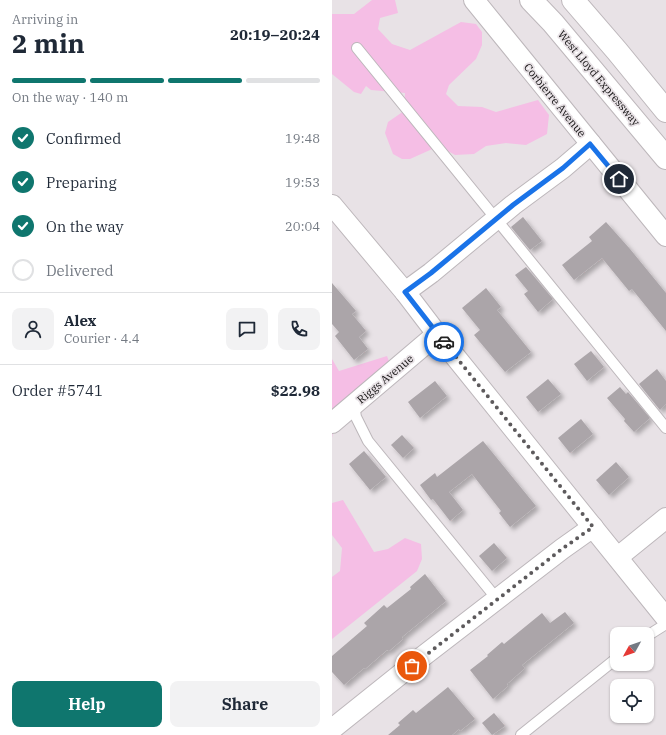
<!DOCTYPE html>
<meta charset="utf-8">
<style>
:root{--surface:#fff;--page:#f2f2f3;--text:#1f2937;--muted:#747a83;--line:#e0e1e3;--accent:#0f766e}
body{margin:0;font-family:"IBM Plex Serif",serif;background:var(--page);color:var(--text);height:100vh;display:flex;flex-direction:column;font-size:15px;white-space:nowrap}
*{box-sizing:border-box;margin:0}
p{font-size:13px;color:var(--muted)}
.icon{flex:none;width:22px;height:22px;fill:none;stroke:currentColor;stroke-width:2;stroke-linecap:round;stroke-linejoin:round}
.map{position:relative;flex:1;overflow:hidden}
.side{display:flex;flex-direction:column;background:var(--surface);width:332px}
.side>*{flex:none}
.needle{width:26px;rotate:230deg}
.tools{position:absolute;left:278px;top:627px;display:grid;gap:8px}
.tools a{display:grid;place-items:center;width:44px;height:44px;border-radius:8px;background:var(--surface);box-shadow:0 1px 3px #0004;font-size:20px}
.pin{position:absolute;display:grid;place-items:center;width:34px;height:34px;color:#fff;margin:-17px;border:2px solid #fff;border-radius:50%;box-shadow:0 1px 4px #0007}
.courier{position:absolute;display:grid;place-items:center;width:40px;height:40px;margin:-20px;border:3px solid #1a73e8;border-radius:50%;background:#fff;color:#222;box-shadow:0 1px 5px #0007}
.headline em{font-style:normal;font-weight:800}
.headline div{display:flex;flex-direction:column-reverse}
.headline{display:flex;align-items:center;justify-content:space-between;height:68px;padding:0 12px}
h1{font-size:26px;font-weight:800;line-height:30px}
.bar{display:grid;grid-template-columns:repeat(4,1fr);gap:6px 4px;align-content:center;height:48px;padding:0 12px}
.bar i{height:5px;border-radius:3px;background:var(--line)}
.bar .on{background:var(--accent)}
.bar p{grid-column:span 4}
.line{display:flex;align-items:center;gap:10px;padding:0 12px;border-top:1px solid var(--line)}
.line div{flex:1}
.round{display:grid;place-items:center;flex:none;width:42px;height:42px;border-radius:8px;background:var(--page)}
ol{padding:0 12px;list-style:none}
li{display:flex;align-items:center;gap:12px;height:44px}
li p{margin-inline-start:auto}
li .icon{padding:4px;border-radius:50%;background:var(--accent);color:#fff;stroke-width:4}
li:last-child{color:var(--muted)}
li i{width:22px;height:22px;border:2px solid var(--line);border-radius:50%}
.action{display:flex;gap:8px;margin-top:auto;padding:8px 12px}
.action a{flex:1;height:46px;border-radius:8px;background:var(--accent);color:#fff;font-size:16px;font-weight:800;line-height:46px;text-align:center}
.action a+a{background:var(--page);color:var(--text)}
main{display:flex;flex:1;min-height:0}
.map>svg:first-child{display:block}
.green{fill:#f5bee5}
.building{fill:#aba5a9;filter:url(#shadow)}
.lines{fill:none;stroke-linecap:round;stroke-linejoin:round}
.lane-casing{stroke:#bdb7bb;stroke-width:12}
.street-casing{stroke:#bdb7bb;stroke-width:22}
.highway-casing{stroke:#bdb7bb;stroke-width:24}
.lane{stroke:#fff;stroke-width:10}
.street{stroke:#fff;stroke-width:20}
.highway{stroke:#fff;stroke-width:22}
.done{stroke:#5d5a5c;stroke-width:4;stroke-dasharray:0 7.2}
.route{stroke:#1a73e8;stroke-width:5}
.labels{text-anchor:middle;stroke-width:3.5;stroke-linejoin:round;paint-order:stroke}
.street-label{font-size:11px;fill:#121011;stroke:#e8e2e6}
</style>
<main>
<section class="side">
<div class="headline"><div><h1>2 min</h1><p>Arriving in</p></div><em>20:19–20:24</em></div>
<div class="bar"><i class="on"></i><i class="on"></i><i class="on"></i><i></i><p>On the way · 140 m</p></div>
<ol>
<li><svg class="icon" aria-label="check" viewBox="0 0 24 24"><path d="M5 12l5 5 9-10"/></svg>Confirmed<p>19:48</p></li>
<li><svg class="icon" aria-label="check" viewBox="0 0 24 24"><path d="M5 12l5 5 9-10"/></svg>Preparing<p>19:53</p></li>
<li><svg class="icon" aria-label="check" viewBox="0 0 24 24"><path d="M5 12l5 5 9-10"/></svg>On the way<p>20:04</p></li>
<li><i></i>Delivered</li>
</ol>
<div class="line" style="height:72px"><a class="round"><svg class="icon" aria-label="person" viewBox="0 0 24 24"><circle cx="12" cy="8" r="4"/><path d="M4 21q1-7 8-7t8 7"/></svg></a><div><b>Alex</b><p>Courier · 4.4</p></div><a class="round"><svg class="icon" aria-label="chat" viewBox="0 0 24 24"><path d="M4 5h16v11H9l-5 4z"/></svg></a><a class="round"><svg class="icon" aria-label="phone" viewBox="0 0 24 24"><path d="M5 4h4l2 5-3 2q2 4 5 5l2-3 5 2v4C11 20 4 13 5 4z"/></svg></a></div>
<div class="line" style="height:52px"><div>Order #5741</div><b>$22.98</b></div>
<div class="action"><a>Help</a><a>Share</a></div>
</section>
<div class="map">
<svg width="334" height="735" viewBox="0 0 334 735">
<defs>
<filter id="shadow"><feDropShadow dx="3.5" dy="3.5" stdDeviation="2" flood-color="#0004"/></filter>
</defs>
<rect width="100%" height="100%" fill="#e8e2e6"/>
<!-- green -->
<g class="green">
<path d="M40 0H63L66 13 48 18 46 29 60 44 78 50 129 22 144 24 150 32V45L144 59 117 85 114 94 126 106 150 107 164 112 206 100 217 115 215 134 194 145 174 143 154 146 142 154 123 155 107 146 78 159H70L61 154 53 133 56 122 72 111 73 93 39 90 34 86 29 94 22 92 0 74V14H22Z"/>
<path d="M55 356 59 367 6 404 0 438V359L7 371Z"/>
<path d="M11 500 42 552 56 549 73 538 89 544 90 559 85 571 0 639V577L8 571 10 548 0 535V503Z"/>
</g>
<!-- building -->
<g class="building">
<path d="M191 217 210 241 198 250 179 227Z"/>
<path d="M274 222 298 249 334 293V331L300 289 297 291 270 258 242 280 230 265 260 241 257 237Z"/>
<path d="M194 267 221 299 206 312 192 294 196 291 183 275Z"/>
<path d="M0 283 24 311 20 314 34 331 27 337 36 349 22 360 3 336 7 332 0 324Z"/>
<path d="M154 288 169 307 165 310 199 352 173 372 142 335 148 330 130 308Z"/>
<path d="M259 351 272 367 255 381 242 364Z"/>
<path d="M325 369 334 381V404L328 410 307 384Z"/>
<path d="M216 379 229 394 206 412 194 397Z"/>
<path d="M103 381 115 396 88 418 76 402Z"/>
<path d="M288 387 294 394 296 392 318 418 302 432 292 421 293 419 275 398Z"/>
<path d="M249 419 261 434 238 453 226 438Z"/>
<path d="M70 435 82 448 71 458 59 445Z"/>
<path d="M151 441 204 506 178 527 167 513 169 511 140 474 117 492 131 510 118 521 101 499 99 500 88 485 103 473 105 477Z"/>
<path d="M32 451 54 477 38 490 17 464Z"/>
<path d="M284 462 297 477 277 495 264 480Z"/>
<path d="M162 543 175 558 160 571 147 556Z"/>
<path d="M93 574 114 601 70 637 71 639 57 651 55 650 33 669 32 668 12 685 0 672V656L35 626 32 623 52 605 55 608 79 589 78 587Z"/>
<path d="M233 612 242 623 190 665 193 668 175 684 176 686 161 699 138 670 156 656 155 655 170 642 172 644 210 613 218 623Z"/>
<path d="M116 687 143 719 128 731 127 729 120 735H56L68 725 66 723 81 710 84 713Z"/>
<path d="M162 713 173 726 160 735 150 723Z"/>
</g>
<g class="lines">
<defs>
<g id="lane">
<path d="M25 48 334 428"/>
<path d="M22 405 24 417 36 441 165 599"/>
<path d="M315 636 334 624"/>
<path d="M189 735 285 658"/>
</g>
<g id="street">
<path d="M142 0 334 236"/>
<path d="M0 205 73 292 105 334 334 618"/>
<path d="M73 292 99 273 181 205 231 168 259 144"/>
<path d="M0 423 105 334"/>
<path d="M286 557 334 518"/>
<path d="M0 729 90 657 230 549 261 527"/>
</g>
<g id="highway">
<path d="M199 0 221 23 334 158"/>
<path d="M241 0 285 51 334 111"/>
</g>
</defs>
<!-- lane casing -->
<use href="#lane" class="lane-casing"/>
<!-- street casing -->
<use href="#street" class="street-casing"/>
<!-- highway casing -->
<use href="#highway" class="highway-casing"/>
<!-- lane -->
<use href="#lane" class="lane"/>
<!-- street -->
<use href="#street" class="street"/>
<!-- highway -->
<use href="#highway" class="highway"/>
</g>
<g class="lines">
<!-- done -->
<path class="done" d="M80 666 230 549 261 527 112 342"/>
<!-- route -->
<path class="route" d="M112 342 73 292 99 273 181 205 231 168 258 144 287 179"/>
</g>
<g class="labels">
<!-- street labels -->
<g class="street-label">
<text transform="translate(267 78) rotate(50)" y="4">West Lloyd Expressway</text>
<text transform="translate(223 100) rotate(51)" y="4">Corbierre Avenue</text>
<text transform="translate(53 379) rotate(-40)" y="4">Riggs Avenue</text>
</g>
</g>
</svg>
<div class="tools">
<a><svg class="needle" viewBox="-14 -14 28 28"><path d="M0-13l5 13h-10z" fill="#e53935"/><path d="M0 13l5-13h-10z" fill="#747a83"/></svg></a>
<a><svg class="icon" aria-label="locate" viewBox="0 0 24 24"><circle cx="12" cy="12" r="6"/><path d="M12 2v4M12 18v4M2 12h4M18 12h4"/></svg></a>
</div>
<div class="pin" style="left:80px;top:666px;background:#ea580c"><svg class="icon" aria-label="bag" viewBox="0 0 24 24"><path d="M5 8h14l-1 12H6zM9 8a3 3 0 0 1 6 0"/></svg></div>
<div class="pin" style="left:287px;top:179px;background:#1f2937"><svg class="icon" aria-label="home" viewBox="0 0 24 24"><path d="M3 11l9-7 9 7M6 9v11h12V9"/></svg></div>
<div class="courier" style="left:112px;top:342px"><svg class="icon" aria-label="car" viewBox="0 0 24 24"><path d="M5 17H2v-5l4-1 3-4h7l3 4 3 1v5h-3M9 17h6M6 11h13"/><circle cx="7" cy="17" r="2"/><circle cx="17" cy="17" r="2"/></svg></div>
</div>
</main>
